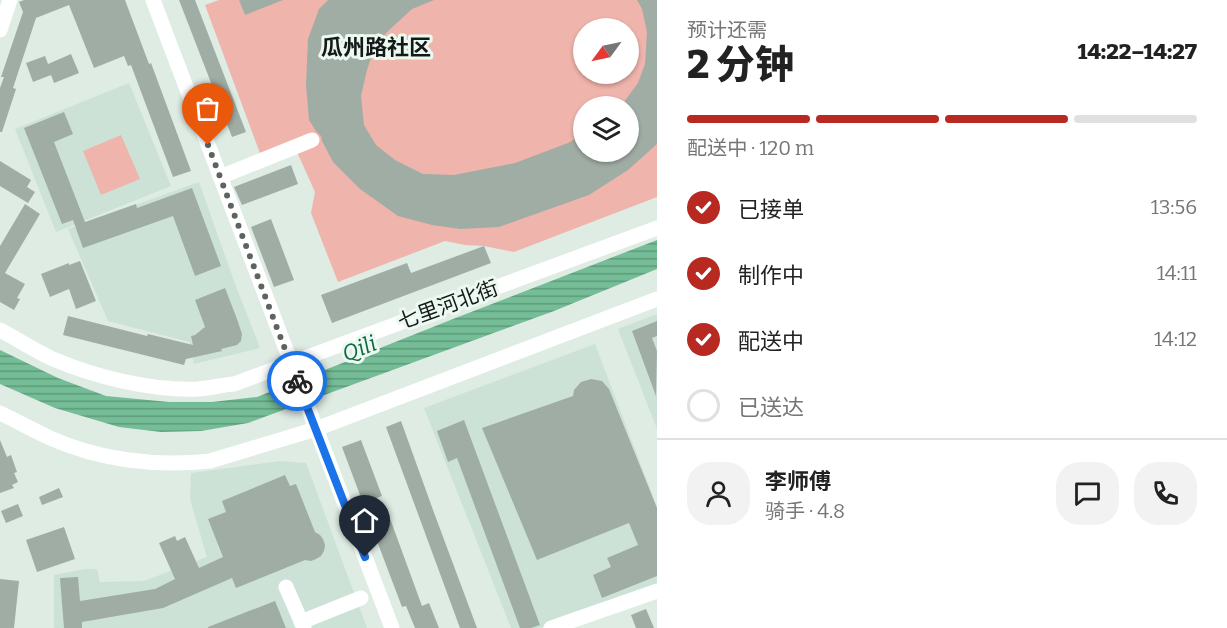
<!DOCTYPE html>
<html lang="zh">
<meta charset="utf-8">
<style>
:root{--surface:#fff;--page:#f2f2f2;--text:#222;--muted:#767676;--line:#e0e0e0;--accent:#b72921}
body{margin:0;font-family:Bitter,"Noto Sans SC",serif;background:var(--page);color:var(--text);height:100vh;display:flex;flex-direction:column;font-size:22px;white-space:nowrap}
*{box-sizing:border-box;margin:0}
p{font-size:20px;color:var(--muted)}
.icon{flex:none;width:33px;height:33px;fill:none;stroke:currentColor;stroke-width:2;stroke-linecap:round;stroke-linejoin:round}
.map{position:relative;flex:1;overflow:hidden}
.panel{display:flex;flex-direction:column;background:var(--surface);width:570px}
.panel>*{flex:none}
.needle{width:39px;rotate:237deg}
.buttons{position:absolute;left:573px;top:18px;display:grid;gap:12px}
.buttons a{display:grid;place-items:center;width:66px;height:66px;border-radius:50%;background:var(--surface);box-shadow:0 2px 4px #0004;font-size:30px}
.pin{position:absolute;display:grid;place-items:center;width:51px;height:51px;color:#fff;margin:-62px -26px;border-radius:50% 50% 50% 0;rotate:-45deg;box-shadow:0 0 6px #0007}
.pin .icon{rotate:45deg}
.courier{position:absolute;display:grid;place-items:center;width:60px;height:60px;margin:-30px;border:4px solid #1a73e8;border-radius:50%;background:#fff;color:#222;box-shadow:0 2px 8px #0007}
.headline em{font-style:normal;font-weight:800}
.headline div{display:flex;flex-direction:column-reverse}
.headline{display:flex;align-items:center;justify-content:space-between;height:102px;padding:0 30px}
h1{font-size:39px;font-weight:800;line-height:45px}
.bar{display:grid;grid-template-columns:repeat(4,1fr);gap:9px 6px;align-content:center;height:72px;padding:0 30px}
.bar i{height:8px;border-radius:4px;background:var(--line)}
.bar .current{background:var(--accent)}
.bar p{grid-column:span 4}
.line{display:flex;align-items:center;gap:15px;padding:0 30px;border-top:2px solid var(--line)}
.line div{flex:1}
.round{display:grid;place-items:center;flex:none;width:63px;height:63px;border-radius:24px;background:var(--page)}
ol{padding:0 30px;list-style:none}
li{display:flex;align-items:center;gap:18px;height:66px}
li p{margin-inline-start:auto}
li .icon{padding:6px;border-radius:50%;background:var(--accent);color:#fff;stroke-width:4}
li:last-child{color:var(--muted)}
li i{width:33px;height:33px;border:3px solid var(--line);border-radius:50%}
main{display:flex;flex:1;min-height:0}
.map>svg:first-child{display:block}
.built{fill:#cde2d6}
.park{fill:#efb4ab;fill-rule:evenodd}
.water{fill:url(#water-rules)}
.building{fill:#a0ada5}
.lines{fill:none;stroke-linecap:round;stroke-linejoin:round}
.minor{stroke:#fff;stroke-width:15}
.done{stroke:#5b645f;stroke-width:6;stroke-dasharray:0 10.8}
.route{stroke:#1a73e8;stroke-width:8}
.labels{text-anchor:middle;stroke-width:6;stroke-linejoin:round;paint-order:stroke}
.street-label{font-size:21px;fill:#151a18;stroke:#ebf9f1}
.neighbourhood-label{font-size:22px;font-weight:bold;fill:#151a18;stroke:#ebf9f1}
.water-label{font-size:22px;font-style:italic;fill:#0f6845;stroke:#ebf9f1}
</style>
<main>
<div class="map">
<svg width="657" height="628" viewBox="0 0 657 628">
<defs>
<pattern id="water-rules" width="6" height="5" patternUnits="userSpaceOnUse" patternTransform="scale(1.5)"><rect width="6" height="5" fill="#74bd97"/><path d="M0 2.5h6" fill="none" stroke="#5e997a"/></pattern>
</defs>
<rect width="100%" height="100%" fill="#deece4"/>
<!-- built -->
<g class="built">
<path d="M129 83 171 186 56 232 15 129Z"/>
<path d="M199 182 234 281 260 348 194 364 189 342 108 321 68 229Z"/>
<path d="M657 314V429L618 329Z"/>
<path d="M595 344 657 507V585L540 628H511L424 408Z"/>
<path d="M281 461 306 463 367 628H54V575L85 569H97L100 582 144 581 207 557 190 499 191 473Z"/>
</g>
<!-- park -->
<g class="park">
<path d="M219 0H657V197L514 252 484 246 465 245 445 241 338 282 311 213 315 192 297 152 264 164 205 5ZM584 28H628V74H584ZM584 106H628V152H584Z"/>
<path d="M121 135 140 179 101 195 83 151Z"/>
</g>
<!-- water -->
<path class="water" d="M657 240V269L554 311 248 423 201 431 161 432 119 427 55 408 0 384V350L58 378 106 396 169 402H212L257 397 453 319Z"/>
<!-- building -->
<g class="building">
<path d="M24 0H125L149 64 151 63 191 171 173 177 131 65 128 66 124 56 94 68 69 5 36 18 13 88 16 89 2 132H0V88L4 77H1L23 12 19 2Z"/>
<path d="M179 0H195L246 132 232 137Z"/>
<path d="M239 0H283L245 15Z"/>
<path d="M328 0H434L412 9 386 33 375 46 367 70 361 96 364 125 376 145 395 160 423 174 454 175 515 163 568 143 584 134V152H628V106H621L638 83 645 64 647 32 642 9 637 0H657V144L628 170 589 195 499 227 460 229 432 225 398 216 360 189 333 162 322 141 321 136 316 131 309 120 306 85 308 39 319 9Z"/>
<path d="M71 54 79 73 54 83 51 75 33 82 26 63 45 56 48 64Z"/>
<path d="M64 112 73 134 54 142 85 222 136 204 137 208 192 188 221 266 195 276 173 216 83 248 73 220 62 224 24 128Z"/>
<path d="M0 161 31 180 27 187 35 192 28 203 0 186Z"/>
<path d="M291 165 298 184 242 205 234 187Z"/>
<path d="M25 204 40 214 5 273 25 284 17 298 20 299 14 310 0 302V246Z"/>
<path d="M271 219 294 280 274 287 251 227Z"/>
<path d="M484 246 491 263 332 323 321 295 407 263 411 273Z"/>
<path d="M80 261 96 301 76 309 69 289 50 297 41 274 69 263V265Z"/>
<path d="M225 288 237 319 242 334 241 341 237 345 221 349 222 351 186 359 184 365 63 335 68 316 147 336 148 334 193 345 191 336 195 335 205 327 195 300Z"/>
<path d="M657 321V336L652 338 657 351 656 396 632 331Z"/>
<path d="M591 379 602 381 609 389 657 508V576L602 598 593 575 611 567 607 558 638 545 629 523 537 560 482 428 573 396 574 390 581 382Z"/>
<path d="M464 420 540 625 531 628H520L457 458 448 462 437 431Z"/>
<path d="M401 421 433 510 477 628H460L386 427Z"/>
<path d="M0 440 7 457 11 455 17 472 14 473 18 482 12 485 14 488 0 493Z"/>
<path d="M361 440 382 496 363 503 342 447Z"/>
<path d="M285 475 290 486 296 484 315 532 320 535 323 539 325 545 324 551 321 556 316 559 311 561 305 560 236 588 232 578 163 608 82 622V628H64L60 578 78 577 80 601 155 589 175 579 159 543 175 536 177 541 185 537 199 568 223 557 208 519 226 512 222 501Z"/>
<path d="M59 488 63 497 42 505 39 497Z"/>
<path d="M18 504 23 516 6 523 1 511Z"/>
<path d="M388 513 422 606 429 603 439 628H415L406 606 402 607 369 520Z"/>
<path d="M64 527 75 559 37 572 26 540Z"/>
<path d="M0 579 19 581 14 628H0Z"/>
<path d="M275 601 286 628H208V627Z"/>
<path d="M646 609 654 628H636L631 615Z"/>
</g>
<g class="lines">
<!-- minor -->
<g class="minor">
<path d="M153 0 392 628"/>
<path d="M0 30 10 0"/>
<path d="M220 177 312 140"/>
<path d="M0 330C17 339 35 351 53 359 95 377 152 391 198 389 210 388 222 385 234 384L657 228"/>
<path d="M0 413C17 421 33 430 50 438 99 460 157 467 210 461L316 429 657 299"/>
<path d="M286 587 304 628"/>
<path d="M301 622 361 598"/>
<path d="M551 628 657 591"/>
</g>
</g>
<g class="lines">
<!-- done -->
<path class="done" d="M208 145 297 381"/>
<!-- route -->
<path class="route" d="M297 381 365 557"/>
</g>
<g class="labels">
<!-- street labels -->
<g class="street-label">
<text transform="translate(448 305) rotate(-20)" y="7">七里河北街</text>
</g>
<!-- neighbourhood labels -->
<g class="neighbourhood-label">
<text x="376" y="55">瓜州路社区</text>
</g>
<!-- water labels -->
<g class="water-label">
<text transform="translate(359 348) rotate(-21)" y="8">Qili</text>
</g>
</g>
</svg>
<div class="buttons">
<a><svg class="needle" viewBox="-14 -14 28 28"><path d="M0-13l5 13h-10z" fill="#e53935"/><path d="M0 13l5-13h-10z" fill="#767676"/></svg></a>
<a><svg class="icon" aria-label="layers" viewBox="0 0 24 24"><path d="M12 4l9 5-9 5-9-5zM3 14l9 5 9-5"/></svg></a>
</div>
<div class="pin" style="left:208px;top:145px;background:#ea580c"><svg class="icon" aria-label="bag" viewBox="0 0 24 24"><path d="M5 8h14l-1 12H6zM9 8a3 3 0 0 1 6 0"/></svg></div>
<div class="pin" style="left:365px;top:557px;background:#1f2937"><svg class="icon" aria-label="home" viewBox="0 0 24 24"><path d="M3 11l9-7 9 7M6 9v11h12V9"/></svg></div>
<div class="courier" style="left:297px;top:381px"><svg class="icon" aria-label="bike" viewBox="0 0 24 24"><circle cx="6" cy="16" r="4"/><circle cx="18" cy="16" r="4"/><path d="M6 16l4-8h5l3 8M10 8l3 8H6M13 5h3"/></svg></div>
</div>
<section class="panel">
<div class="headline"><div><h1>2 分钟</h1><p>预计还需</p></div><em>14:22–14:27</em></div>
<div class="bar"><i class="current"></i><i class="current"></i><i class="current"></i><i></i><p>配送中 · 120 m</p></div>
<ol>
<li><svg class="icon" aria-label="check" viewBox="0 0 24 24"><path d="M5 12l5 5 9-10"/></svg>已接单<p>13:56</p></li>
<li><svg class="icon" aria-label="check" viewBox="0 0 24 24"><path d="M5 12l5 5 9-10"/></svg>制作中<p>14:11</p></li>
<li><svg class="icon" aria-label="check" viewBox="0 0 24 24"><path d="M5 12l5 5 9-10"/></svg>配送中<p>14:12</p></li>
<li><i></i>已送达</li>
</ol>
<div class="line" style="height:108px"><a class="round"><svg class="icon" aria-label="person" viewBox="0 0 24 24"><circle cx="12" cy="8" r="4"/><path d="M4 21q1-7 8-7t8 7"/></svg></a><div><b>李师傅</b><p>骑手 · 4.8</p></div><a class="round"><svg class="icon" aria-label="chat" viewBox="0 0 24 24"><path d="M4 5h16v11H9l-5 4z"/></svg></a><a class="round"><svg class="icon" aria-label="phone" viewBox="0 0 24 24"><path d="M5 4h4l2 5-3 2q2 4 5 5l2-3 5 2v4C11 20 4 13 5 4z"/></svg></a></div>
</section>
</main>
